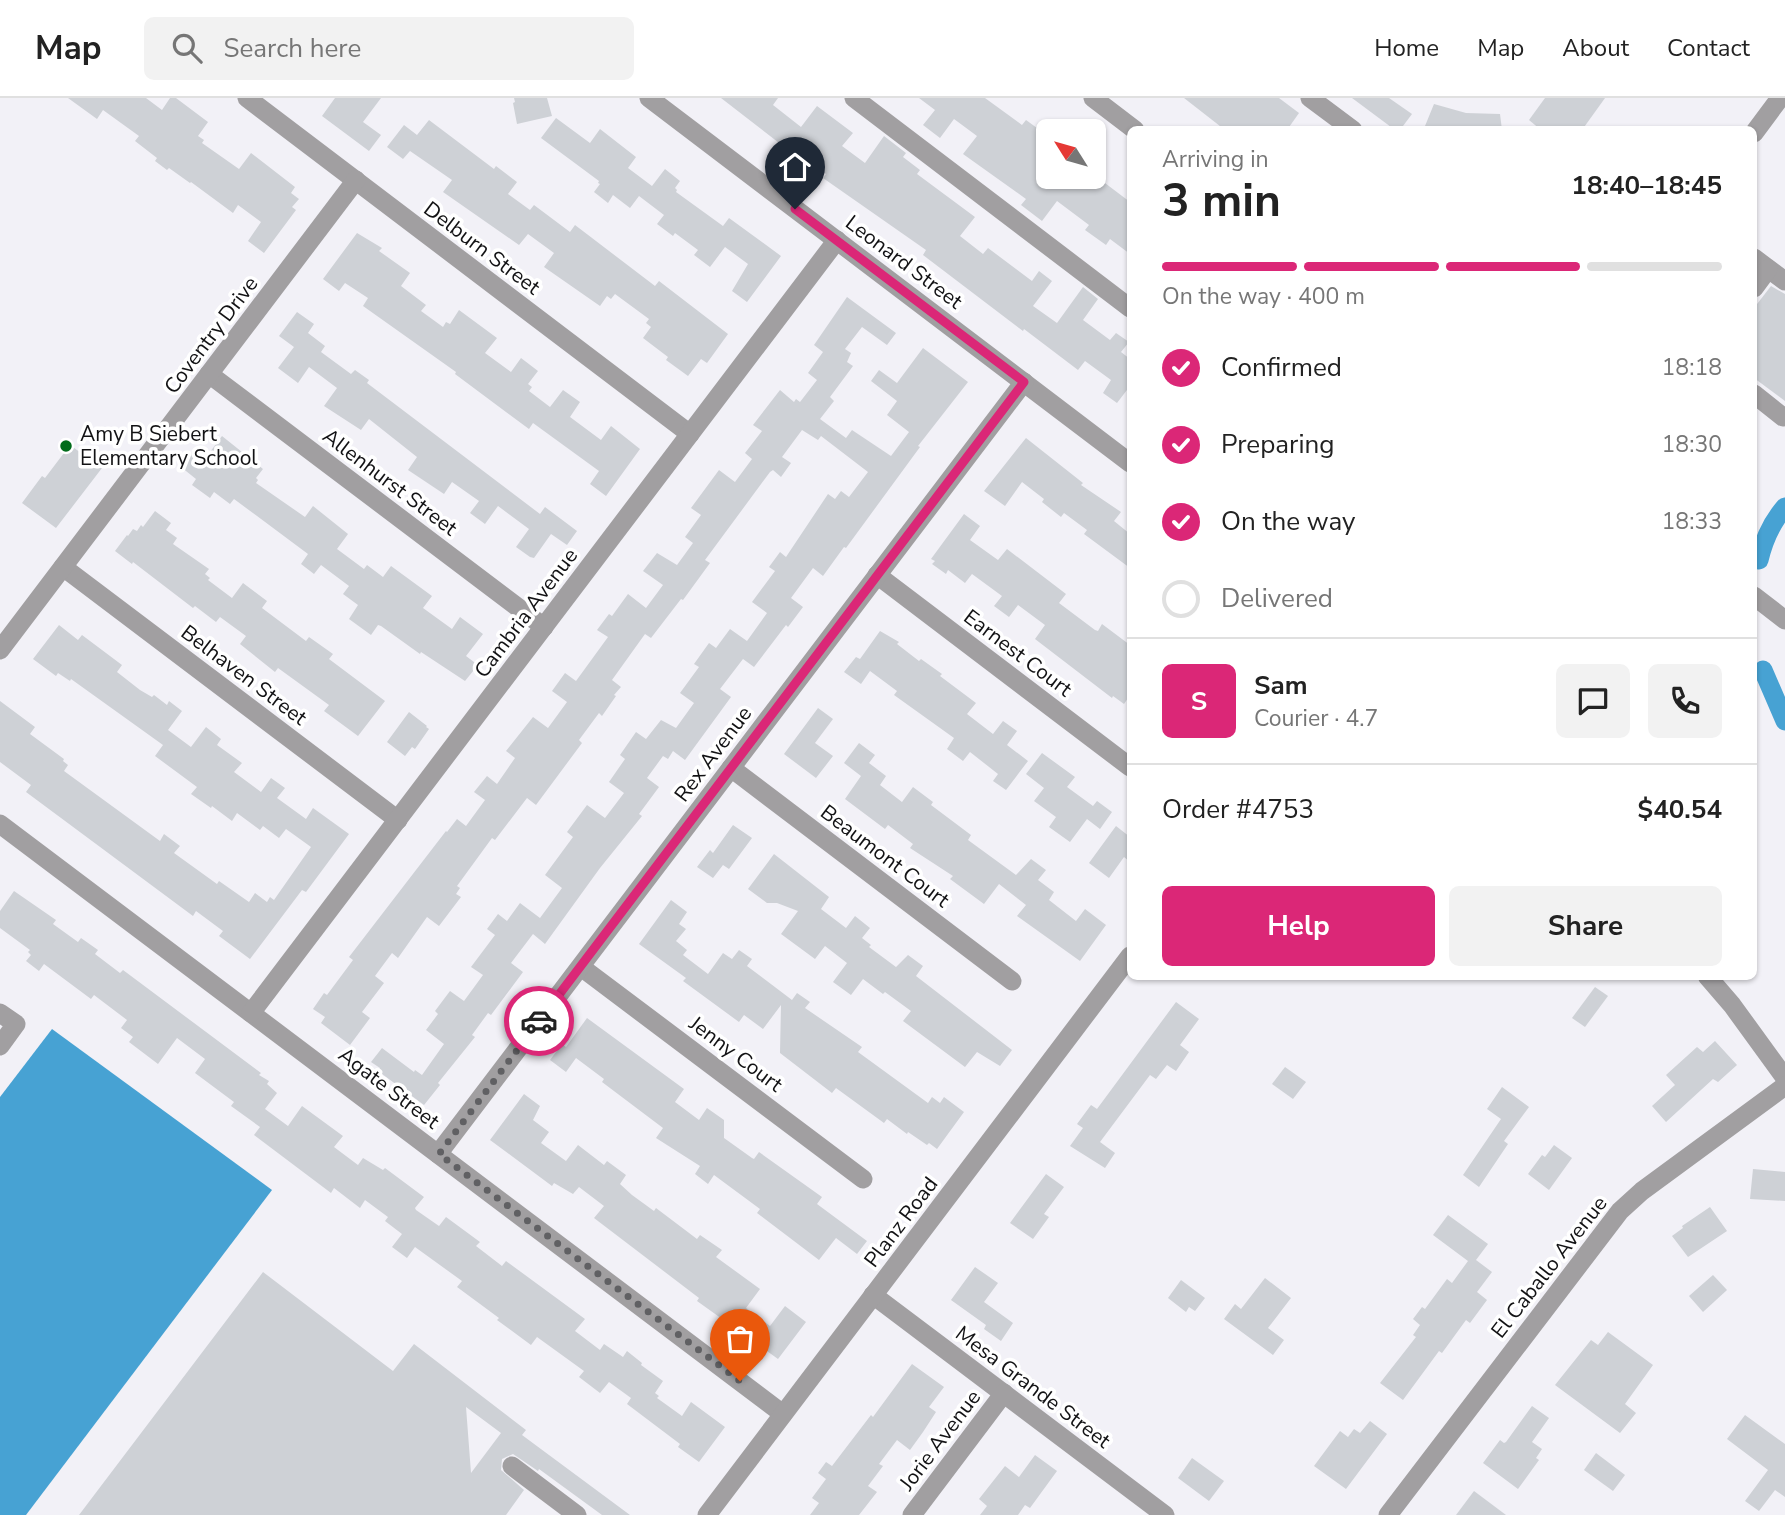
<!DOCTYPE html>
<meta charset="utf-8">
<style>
:root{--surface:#fff;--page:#f2f2f2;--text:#222;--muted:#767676;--line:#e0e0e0;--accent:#db2777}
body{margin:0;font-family:"Nunito Sans",sans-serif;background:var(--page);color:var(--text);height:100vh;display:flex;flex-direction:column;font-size:26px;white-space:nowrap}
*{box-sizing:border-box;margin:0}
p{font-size:23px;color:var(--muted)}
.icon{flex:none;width:38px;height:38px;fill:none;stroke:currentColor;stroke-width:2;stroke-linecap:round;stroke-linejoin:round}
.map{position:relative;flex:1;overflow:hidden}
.sheet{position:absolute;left:1127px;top:28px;width:630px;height:854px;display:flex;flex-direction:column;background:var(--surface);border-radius:10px;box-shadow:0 2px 5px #0004}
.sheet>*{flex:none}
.needle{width:46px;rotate:307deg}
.controls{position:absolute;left:1036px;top:21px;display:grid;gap:14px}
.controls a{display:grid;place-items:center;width:70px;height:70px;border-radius:10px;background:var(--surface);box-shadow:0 2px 5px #0004;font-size:35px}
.pin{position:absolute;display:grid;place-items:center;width:60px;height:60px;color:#fff;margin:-72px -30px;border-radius:50% 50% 50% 0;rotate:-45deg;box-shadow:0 0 7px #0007}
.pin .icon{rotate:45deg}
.courier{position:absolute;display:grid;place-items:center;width:70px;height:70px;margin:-35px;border:5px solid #db2777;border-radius:50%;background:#fff;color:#222;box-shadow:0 2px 9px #0007}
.headline em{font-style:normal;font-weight:700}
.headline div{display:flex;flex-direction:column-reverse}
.headline{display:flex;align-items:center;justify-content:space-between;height:119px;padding:0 35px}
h1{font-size:46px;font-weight:700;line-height:52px}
.bar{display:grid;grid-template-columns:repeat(4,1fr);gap:10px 7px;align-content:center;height:84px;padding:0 35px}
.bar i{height:9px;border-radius:5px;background:var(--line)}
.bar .current{background:var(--accent)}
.bar p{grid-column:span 4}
.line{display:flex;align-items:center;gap:18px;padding:0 35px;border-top:2px solid var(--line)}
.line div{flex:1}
.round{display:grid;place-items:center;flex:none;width:74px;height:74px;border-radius:10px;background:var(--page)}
ol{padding:0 35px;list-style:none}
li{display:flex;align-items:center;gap:21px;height:77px}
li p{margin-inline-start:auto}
li .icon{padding:7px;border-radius:50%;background:var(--accent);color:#fff;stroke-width:4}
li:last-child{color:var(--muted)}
li i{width:38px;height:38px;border:4px solid var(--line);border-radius:50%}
.action{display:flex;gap:14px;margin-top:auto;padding:14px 35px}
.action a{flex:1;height:80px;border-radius:10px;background:var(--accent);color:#fff;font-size:28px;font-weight:700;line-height:80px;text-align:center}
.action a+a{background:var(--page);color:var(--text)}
header{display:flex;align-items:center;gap:42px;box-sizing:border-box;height:98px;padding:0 35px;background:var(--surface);border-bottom:2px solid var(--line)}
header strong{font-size:33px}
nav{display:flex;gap:38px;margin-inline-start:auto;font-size:24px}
.search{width:490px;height:63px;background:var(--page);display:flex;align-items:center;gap:18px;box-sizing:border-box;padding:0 24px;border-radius:10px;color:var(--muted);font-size:26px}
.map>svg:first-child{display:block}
.water{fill:#47a2d3}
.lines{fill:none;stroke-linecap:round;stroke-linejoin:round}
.canal{stroke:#47a2d3;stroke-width:19}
.building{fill:#ced1d6;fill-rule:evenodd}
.minor{stroke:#a19fa1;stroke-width:19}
.done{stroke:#606063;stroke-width:7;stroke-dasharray:0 12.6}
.route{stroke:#db2777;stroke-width:9}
.poi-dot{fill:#016c1b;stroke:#fff;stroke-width:2.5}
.labels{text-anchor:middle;stroke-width:7;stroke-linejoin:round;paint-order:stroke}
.street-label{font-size:21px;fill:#121214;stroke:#fff}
.poi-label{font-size:21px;fill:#121214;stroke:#fff;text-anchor:start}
</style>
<header>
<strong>Map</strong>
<div class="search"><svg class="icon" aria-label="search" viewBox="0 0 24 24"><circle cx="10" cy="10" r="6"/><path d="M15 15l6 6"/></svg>Search here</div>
<nav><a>Home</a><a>Map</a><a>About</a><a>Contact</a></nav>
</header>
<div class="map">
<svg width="1785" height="1417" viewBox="0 0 1785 1417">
<rect width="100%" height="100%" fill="#f2f1f7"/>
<!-- water -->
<path class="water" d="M52 931 272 1092 26 1417H0V999Z"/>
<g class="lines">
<!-- canal -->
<g class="canal">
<path d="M1759 462C1764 441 1771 425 1785 409"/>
<path d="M1763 572 1785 623"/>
</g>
</g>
<!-- building -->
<g class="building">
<path d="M68 0H146L162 12 170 0H176L208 24 198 38 204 42 202 45 239 71 251 55 295 89 291 95 299 101 292 109 296 112 264 155 248 143 261 124 238 107 233 115 191 84 190 85 169 70 167 72 155 63 157 60 135 43 139 38 103 12 97 21Z"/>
<path d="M335 0H381L363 24 381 37 369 53 322 18Z"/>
<path d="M514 0H547L552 18 517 26 513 5 515 4Z"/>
<path d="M721 0H778L773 7 801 29 817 8 853 35 842 48 865 65 884 38 906 55 903 59 920 72 917 76 975 119 960 138 983 156 988 150 1032 183 1039 173 1052 183 1033 208 1057 225 1083 189 1098 201 1083 222 1110 242 1116 235 1129 244 1121 254 1130 261V288L1117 305 1103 295 1111 282 1085 263 1078 272 1024 231 1023 233 923 157 926 152 823 80 826 76 803 59 801 62Z"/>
<path d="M919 0H985L1022 27 1026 22 1048 38V79H1097L1130 104V156L1110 141 1106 147 1085 132 1089 127 1057 103 1042 123 1021 107 1026 101 963 56 977 38 954 21 940 40 923 27 935 12Z"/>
<path d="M1184 0H1279L1299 15 1287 32H1225Z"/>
<path d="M1352 0H1389L1412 16 1400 32H1395Z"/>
<path d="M1545 0H1605L1582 32H1541L1529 22Z"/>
<path d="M1434 6 1466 15 1500 16 1502 32H1438L1425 28Z"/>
<path d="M556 20 590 45 600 31 636 59 628 70 652 88 665 71 680 83 675 90 677 92 676 94 723 128 729 120 781 158 747 204 732 193 748 166 725 149 710 169 694 157 698 152 675 135 673 138 657 126 664 117 639 98 630 110 613 97 608 105 594 94 600 86 598 85 599 83 541 40Z"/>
<path d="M429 22 494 71 496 68 517 84 508 96 530 112 534 107 570 134 575 127 655 188 659 183 728 236 707 265 701 261 688 278 666 262 668 259 643 240 651 229 646 225 649 221 615 196 611 201 607 198 600 208 544 169 554 155 528 136 519 147 443 94 452 82 410 53 403 61 387 49 404 27 417 37Z"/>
<path d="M357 135 382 150 379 153 410 175 401 188 426 207 421 213 443 229 446 224 450 226 459 212 497 240 485 255 511 274 521 260 538 273 528 286 532 289 529 293 550 309 563 292 580 304 570 319 601 342 611 328 640 351 606 398 590 386 599 373 533 325 529 331 455 276 456 274 363 208 368 200 345 185 339 193 323 181Z"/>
<path d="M1771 188 1785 196V303L1754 280V210Z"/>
<path d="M847 199 896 235 887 247 862 229 845 251 851 255 847 264 853 268 830 299 834 303 820 321 846 340 852 332 891 358 909 334 887 317 897 303 871 283 879 272 897 285 923 250 968 284 918 348 920 349 846 450 844 449 823 478 813 470 791 500 803 509 788 529 786 527 754 569 743 561 720 591 731 599 685 662 673 653 668 661 663 658 647 680 659 689 639 716 642 718 600 770 545 846 533 836 511 865 523 874 491 917 488 915 472 937 475 939 438 985 440 987 424 1007 378 973 380 970 371 964 382 950 414 974 415 972 422 977 444 946 426 932 438 916 435 913 450 893 464 903 483 877 471 869 495 837 487 831 498 816 507 823 520 805 540 820 562 790 545 777 573 739 567 734 587 707 605 720 624 695 609 684 625 661 620 657 636 634 646 641 661 622 676 630 694 605 680 595 699 569 694 566 709 545 716 550 730 531 747 543 767 515 752 504 775 473 769 469 780 454 786 459 828 396 835 401 841 393 849 399 868 374 821 338 818 342 802 332 782 359 791 365 781 379 773 372 770 374 705 462 710 465 683 502 681 501 651 540 645 536 612 582 621 589 614 597 616 598 602 618 599 615 579 642 582 645 536 707 527 700 495 742 492 740 457 788 460 790 456 796 461 799 439 828 427 819 398 860 392 855 375 878 384 885 362 914 370 920 350 947 321 925 325 919 313 911 324 895 327 897 353 862 349 859 446 733 447 734 457 721 466 728 485 702 474 694 487 678 497 686 515 660 506 653 533 619 548 630 567 604 552 593 565 575 576 583 608 539 597 532 609 516 612 518 628 496 646 510 663 487 643 473 657 455 677 467 693 445 685 439 701 417 691 410 719 372 735 384 752 361 745 355 762 333 753 327 780 292 794 304 796 301 800 304 817 282 808 275 823 254 814 247Z"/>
<path d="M297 214 314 226 308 235 325 248 321 254 351 276 355 272 369 282 367 285 540 416 545 409 577 433 567 447 551 436 534 460 530 459 516 449 529 431 498 408 485 426 470 415 479 403 452 384 444 396 408 372 417 359 369 321 361 332 324 308 337 290 309 269 298 285 278 270 294 249 279 238Z"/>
<path d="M222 338 263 371 256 380 258 382 256 385 305 419 313 408 348 436 337 451 364 471 367 467 383 479 391 468 432 498 423 510 452 531 460 519 483 536 466 558 478 567 465 583 421 554 420 556 381 528 378 527 371 537 349 521 358 507 343 496 349 488 321 467 314 476 301 466 308 456 234 401 230 406 214 394 210 400 192 387 196 381 181 369 192 354 204 362Z"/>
<path d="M1026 340 1083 385 1081 387 1121 414 1114 423 1130 436V470L1084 436 1087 432 1064 415 1061 419 1042 404 1044 401 1022 384 1005 408 984 393Z"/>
<path d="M70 347 102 370 56 430 22 405 42 378 45 380Z"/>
<path d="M155 413 171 425 166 432 177 440 173 446 209 471 205 476 210 480 208 482 232 500 243 485 267 503 262 510 306 543 309 539 333 556 329 561 385 603 358 638 324 613 329 607 278 570 275 574 240 546 246 538 220 519 216 524 195 508 193 510 133 464 132 466 115 453 127 437 128 438 133 431 137 433 141 427 143 429Z"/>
<path d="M964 416 980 428 970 442 998 462 1007 451 1066 496 1059 505 1095 532 1098 533 1102 526 1130 547V597L1124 606 1113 598 1112 600 1035 541 1045 527 1018 507 1009 519 994 508 1002 498 972 476 965 485 948 472 946 476 932 466 935 463 931 461Z"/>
<path d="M59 527 78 542 82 537 122 567 117 574 140 592 152 599 154 597 167 607 169 603 182 613 168 632 191 649 206 629 221 641 217 647 242 665 234 674 261 694 271 680 285 690 277 700 306 721 313 710 349 736 306 794 302 792 250 861 219 838 223 833 196 813 193 818 26 694 31 687 0 664V603L35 629 30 636 64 661 63 663 68 667 64 673 160 743 164 736 180 748 174 755 217 786 219 783 249 804 255 795 267 804 270 799 274 802 311 749 286 731 279 740 263 728 260 732 237 715 232 723 212 708 211 710 191 696 197 689 155 658 163 647 71 581 70 583 58 575 56 578 33 561Z"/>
<path d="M880 533 899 544 897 546 919 563 921 561 942 576 940 578 976 605 967 616 993 636 1003 623 1017 633 1007 647 1028 663 1006 692 993 683 998 676 970 654 963 663 947 651 954 640 894 597 897 593 870 573 861 586 844 574 856 559 860 561Z"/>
<path d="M818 610 833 621 815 645 833 658 816 680 784 656Z"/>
<path d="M409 614 427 628 426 629 429 631 415 651 412 649 405 658 387 644Z"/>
<path d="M859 645 875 657 869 665 886 678 880 687 902 704 913 689 933 704 931 707 971 737 968 742 1016 777 1031 761 1046 772 1038 782 1054 794 1049 802 1076 823 1085 811 1106 827 1080 863 1017 818 1026 807 999 786 984 806 950 781 953 778 910 750 913 746 888 727 885 731 845 701 861 678 844 665Z"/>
<path d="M1042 655 1075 679 1067 689 1093 708 1097 703 1112 714 1100 731 1087 721 1070 744 1049 729 1056 719 1034 703 1044 690 1026 676Z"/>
<path d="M733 727 752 740 729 771 723 767 713 780 697 769 710 752 713 755Z"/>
<path d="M1116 728 1130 739V764L1124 759 1109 780 1089 765Z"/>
<path d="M774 756 829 799 821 811 846 830 855 818 870 830 862 840 871 847 869 849 896 869 908 857 923 868 916 878 1012 952 1000 968 977 954 965 969 903 923 911 913 885 894 883 896 863 881 851 897 833 884 847 865 825 848 815 861 781 836 798 813 777 805H767L748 791Z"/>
<path d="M14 793 56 822 53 826 78 844 81 840 98 852 95 856 120 875 123 872 261 975 259 977 269 983 267 986 277 995 265 1011 288 1028 302 1008 343 1038 334 1049 358 1067 363 1060 383 1072 385 1070 424 1099 415 1110 416 1112 439 1128 446 1119 480 1144 476 1148 502 1168 506 1163 585 1221 575 1233 600 1252 604 1246 623 1259 627 1253 642 1265 641 1267 663 1283 655 1295 659 1298 657 1300 682 1318 691 1304 725 1329 699 1364 678 1349 680 1346 627 1306 631 1300 609 1284 600 1295 579 1279 584 1273 537 1239 531 1247 497 1222 499 1220 457 1189 462 1183 415 1149 407 1160 392 1149 402 1136 385 1123 388 1119 365 1102 360 1110 334 1090 331 1095 254 1037 260 1029 231 1008 234 1004 195 975 205 961 177 940 158 966 129 944 133 939 121 930 127 922 94 897 91 901 44 866 39 873 26 863 31 857 28 854 30 852 0 830V813Z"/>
<path d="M671 802 687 814 679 826 686 831 676 843 687 852 683 857 708 876 723 855 732 861 739 852 752 861 747 868 792 902 797 895 810 904 805 910 862 949 858 954 928 1005 932 999 940 1005 944 999 964 1014 937 1051 929 1045 927 1047 908 1034 907 1036 887 1021 884 1025 836 990 832 995 780 955 781 907 763 931 744 917 739 924 683 883 686 880 639 846Z"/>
<path d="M1595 889 1608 898 1585 929 1572 920Z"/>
<path d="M1176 904 1199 921 1180 947 1189 954 1176 973 1167 967 1156 981 1150 977 1100 1044 1115 1055 1105 1070 1070 1048 1083 1030 1077 1026 1091 1007 1097 1011Z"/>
<path d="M587 920 684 991 675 1004 699 1022 707 1010 724 1022V1040L752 1060 754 1061 759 1054 822 1099 817 1106 867 1143 857 1156 836 1140 819 1162 757 1115 760 1111 714 1077 708 1086 695 1076 700 1068 656 1040 663 1030 602 984 604 981 576 960 566 974 550 962 562 946 566 949Z"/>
<path d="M1715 943 1737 967 1718 984 1713 981 1666 1024 1652 1008 1675 987 1666 977 1697 949 1703 954Z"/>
<path d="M1285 969 1306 984 1293 1001 1272 986Z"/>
<path d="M1502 989 1529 1009 1504 1043 1508 1046 1479 1089 1463 1077 1501 1021 1487 1011Z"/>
<path d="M524 996 540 1008 533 1022 549 1034 541 1045 566 1063 578 1047 604 1067 607 1063 626 1077 620 1086 632 1097 654 1113 656 1110 697 1141 700 1137 722 1152 716 1159 760 1191 746 1210 770 1228 785 1208 806 1224 778 1261 697 1203 699 1200 594 1120 604 1108 579 1089 573 1096 554 1085 552 1088 490 1042Z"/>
<path d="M1554 1047 1572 1060 1549 1092 1528 1076 1542 1057 1545 1059Z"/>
<path d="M1753 1071 1785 1074V1103L1750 1101Z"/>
<path d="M1046 1076 1064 1089 1044 1116 1049 1119 1033 1141 1010 1125Z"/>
<path d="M1710 1109 1727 1133 1688 1159 1672 1138 1683 1130 1682 1128Z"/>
<path d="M1448 1117 1488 1146 1476 1162 1492 1174 1477 1194 1487 1202 1470 1225 1466 1222 1442 1255 1439 1253 1403 1302 1380 1285 1416 1239 1413 1237 1420 1227 1413 1221 1422 1209 1425 1211 1447 1181 1452 1185 1468 1163 1433 1137Z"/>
<path d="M975 1169 998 1185 984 1204 1013 1225 1001 1243 984 1231 986 1227 951 1202Z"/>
<path d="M263 1174 393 1273 414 1246 526 1332 522 1337 630 1417H602L539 1371 538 1373 513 1356 502 1361 501 1372 524 1392 506 1417H79ZM466 1309 501 1335 471 1375Z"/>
<path d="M1713 1177 1727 1192 1703 1214 1689 1198Z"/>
<path d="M1265 1180 1291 1200 1268 1230 1284 1242 1273 1257 1224 1221 1235 1206 1241 1211Z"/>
<path d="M1181 1182 1205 1200 1195 1213 1189 1209 1186 1214 1168 1200Z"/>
<path d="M1608 1234 1653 1267 1625 1306 1636 1315 1620 1335 1555 1287 1591 1242 1598 1247Z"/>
<path d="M912 1266 944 1289 929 1309 936 1314 923 1334 910 1352 897 1342 879 1366 883 1368 868 1388 877 1394 859 1417H810L819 1405 812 1400 826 1381 818 1375 826 1364 832 1368 871 1317 873 1319Z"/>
<path d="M1532 1308 1549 1320 1532 1344 1542 1351 1536 1360 1539 1362 1518 1391 1483 1365 1500 1342 1504 1345 1506 1344Z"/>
<path d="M1745 1317 1785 1346V1399L1775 1392 1759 1413 1745 1403 1768 1372 1727 1341Z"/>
<path d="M1370 1323 1387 1336 1346 1391 1314 1368 1340 1333 1348 1339 1354 1331 1360 1335Z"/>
<path d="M1596 1355 1625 1377 1613 1393 1584 1372Z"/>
<path d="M1035 1357 1057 1373 1030 1410 1025 1407 1018 1417H980L987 1408 979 1401 1005 1368 1019 1379Z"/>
<path d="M1192 1360 1224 1383 1209 1403 1178 1380Z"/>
<path d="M1474 1393 1506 1417H1456Z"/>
</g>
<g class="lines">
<!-- minor -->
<g class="minor">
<path d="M247 0 690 336"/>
<path d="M649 0 1130 365"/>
<path d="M854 0 1130 210"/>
<path d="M1093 0 1135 32"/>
<path d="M1310 0 1353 32"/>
<path d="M1754 35 1780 0"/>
<path d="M1754 160 1785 183"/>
<path d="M1754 190 1768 171"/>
<path d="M209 276 544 529"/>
<path d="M1754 296 1783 319"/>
<path d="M63 469 398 722"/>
<path d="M877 477 1130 669"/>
<path d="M1754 498 1785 522"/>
<path d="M0 552 356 82"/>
<path d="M731 670 1012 883"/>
<path d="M0 726 783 1316"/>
<path d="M581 869 863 1081"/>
<path d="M1707 878 1732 907 1785 980"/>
<path d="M0 915 16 926 0 948"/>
<path d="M251 915 837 142"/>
<path d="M438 1056 1024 284"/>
<path d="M873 1197 1165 1417"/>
<path d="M512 1368 577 1417"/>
<path d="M707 1417 1130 858"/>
<path d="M912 1417 1004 1295"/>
<path d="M1388 1417 1620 1113 1642 1093 1785 988"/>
</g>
</g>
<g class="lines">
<!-- done -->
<path class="done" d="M539 923 439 1056 740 1283"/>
<!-- route -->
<path class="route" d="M539 923 1024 284 795 111"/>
</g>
<!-- markers -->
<circle class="poi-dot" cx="66" cy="348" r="7"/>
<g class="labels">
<!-- street labels -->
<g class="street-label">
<text transform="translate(482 150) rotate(37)" y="7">Delburn Street</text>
<text transform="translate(904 164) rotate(37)" y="7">Leonard Street</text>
<text transform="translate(211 237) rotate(-53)" y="7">Coventry Drive</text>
<text transform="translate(390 384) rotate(37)" y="7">Allenhurst Street</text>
<text transform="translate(526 515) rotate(-53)" y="7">Cambria Avenue</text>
<text transform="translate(1018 555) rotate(37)" y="7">Earnest Court</text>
<text transform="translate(244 577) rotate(37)" y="7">Belhaven Street</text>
<text transform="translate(713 656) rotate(-53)" y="7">Rex Avenue</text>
<text transform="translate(885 758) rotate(37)" y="7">Beaumont Court</text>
<text transform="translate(736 956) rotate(37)" y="7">Jenny Court</text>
<text transform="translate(389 990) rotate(37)" y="7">Agate Street</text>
<text transform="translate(901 1124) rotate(-53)" y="7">Planz Road</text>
<text transform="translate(1549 1169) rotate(-52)" y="7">El Caballo Avenue</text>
<text transform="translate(1033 1289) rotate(37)" y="7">Mesa Grande Street</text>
<text transform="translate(940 1342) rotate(-53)" y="7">Jorie Avenue</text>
</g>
<!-- poi labels -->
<g class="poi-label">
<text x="80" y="343">Amy B Siebert<tspan x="80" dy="24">Elementary School</tspan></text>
</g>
</g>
</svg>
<div class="controls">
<a><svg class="needle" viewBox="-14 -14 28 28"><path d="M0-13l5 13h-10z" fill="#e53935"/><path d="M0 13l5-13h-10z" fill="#767676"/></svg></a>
</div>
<div class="pin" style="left:740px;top:1283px;background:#ea580c"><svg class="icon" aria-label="bag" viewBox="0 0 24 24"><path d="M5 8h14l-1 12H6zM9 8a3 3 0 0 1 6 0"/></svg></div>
<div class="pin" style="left:795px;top:111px;background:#1f2937"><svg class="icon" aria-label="home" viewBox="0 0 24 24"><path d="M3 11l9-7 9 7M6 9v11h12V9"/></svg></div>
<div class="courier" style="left:539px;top:923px"><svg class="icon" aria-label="car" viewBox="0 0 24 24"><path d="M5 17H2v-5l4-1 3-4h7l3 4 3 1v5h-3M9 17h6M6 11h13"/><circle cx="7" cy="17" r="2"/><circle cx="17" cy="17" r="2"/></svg></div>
<section class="sheet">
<div class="headline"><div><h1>3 min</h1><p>Arriving in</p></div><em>18:40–18:45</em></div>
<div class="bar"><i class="current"></i><i class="current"></i><i class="current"></i><i></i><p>On the way · 400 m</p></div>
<ol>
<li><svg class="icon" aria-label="check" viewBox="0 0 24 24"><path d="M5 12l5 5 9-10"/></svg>Confirmed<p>18:18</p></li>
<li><svg class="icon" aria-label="check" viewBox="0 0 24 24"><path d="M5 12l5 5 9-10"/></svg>Preparing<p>18:30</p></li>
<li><svg class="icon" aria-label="check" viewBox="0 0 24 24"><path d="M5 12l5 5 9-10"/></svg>On the way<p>18:33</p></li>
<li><i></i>Delivered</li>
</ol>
<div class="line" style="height:126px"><b class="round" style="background:var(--accent);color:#fff">S</b><div><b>Sam</b><p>Courier · 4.7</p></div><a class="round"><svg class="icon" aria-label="chat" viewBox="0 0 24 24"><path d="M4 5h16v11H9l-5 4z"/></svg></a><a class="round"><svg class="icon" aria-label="phone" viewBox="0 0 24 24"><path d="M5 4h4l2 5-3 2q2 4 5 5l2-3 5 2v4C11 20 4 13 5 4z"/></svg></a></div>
<div class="line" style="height:91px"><div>Order #4753</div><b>$40.54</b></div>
<div class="action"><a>Help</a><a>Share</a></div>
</section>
</div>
